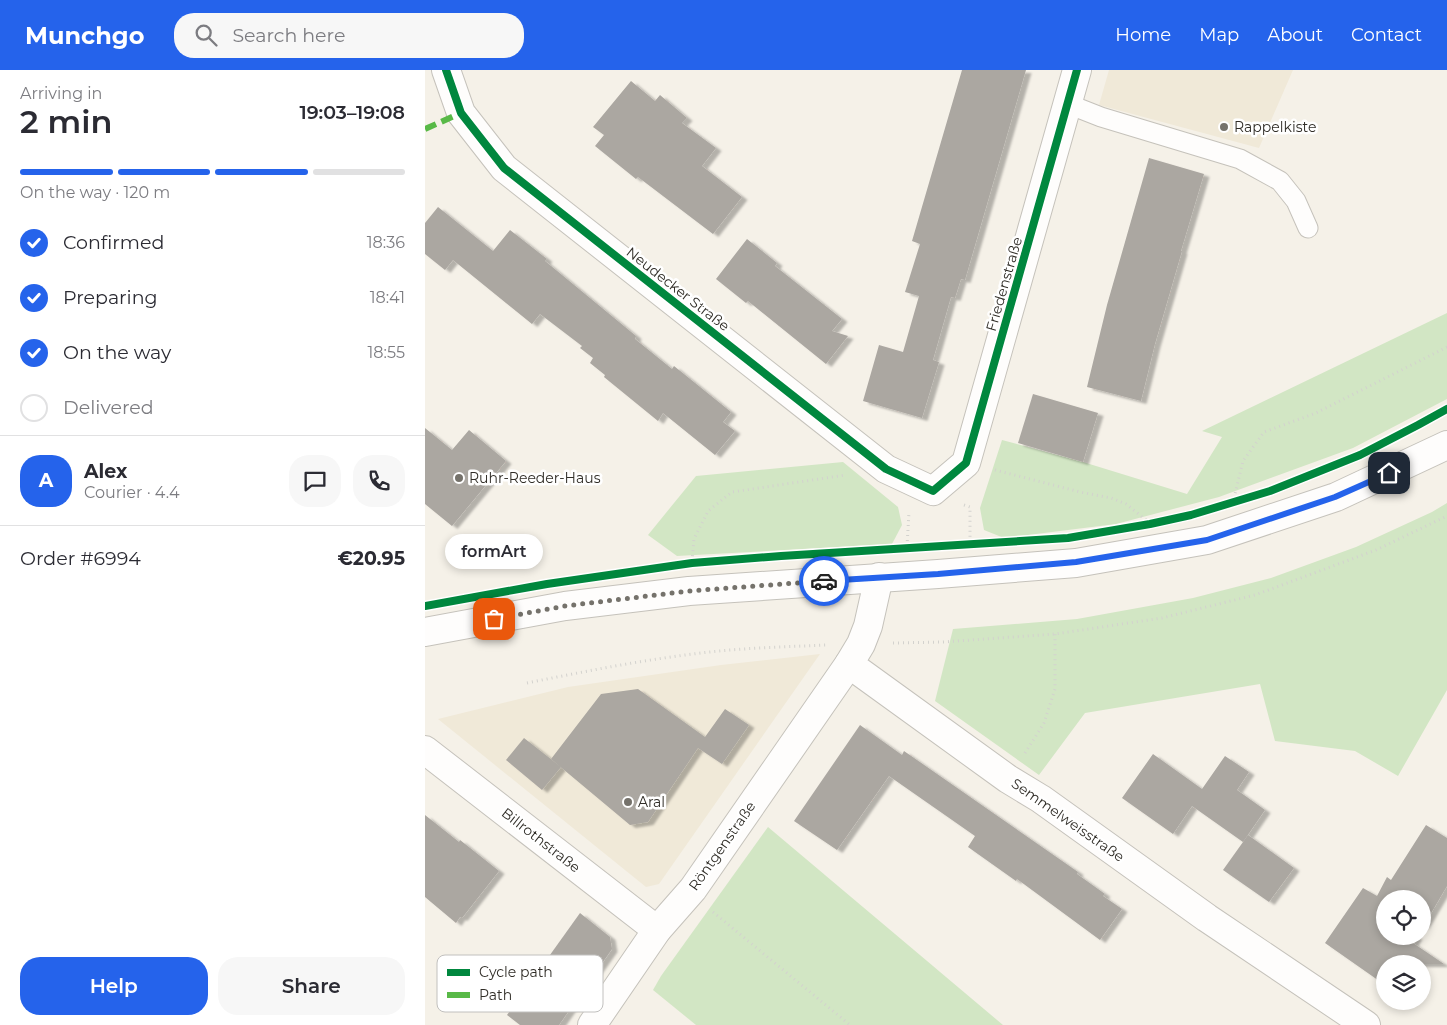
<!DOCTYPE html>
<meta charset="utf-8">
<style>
:root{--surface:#fff;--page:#f7f7f7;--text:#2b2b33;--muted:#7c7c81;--line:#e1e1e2;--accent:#2563eb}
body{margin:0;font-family:Montserrat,sans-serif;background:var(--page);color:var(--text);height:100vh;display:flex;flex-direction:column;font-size:19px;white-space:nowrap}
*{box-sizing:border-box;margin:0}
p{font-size:16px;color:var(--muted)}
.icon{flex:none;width:28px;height:28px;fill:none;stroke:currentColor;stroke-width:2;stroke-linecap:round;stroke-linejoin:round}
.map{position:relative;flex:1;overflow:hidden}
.panel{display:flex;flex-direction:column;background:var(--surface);width:425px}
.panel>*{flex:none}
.controls{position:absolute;left:951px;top:820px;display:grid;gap:10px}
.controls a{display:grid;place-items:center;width:55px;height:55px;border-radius:50%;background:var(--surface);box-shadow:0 2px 8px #0003;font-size:25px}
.pin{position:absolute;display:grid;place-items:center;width:42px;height:42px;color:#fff;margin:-21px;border-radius:10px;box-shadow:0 2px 8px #0006}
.courier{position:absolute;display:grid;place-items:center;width:50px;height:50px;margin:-25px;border:4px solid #2563eb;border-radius:50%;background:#fff;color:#222;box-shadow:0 1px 6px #0007}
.bubble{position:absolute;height:35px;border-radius:18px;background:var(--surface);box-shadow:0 2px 8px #0003;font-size:16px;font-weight:600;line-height:35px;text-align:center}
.overview em{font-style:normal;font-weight:600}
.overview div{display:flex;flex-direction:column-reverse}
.overview{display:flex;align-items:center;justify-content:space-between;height:85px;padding:0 20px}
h1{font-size:32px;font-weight:600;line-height:38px}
.bar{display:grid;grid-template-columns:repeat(4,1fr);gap:8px 5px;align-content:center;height:60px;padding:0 20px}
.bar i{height:6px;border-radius:4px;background:var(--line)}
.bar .on{background:var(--accent)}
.bar p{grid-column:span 4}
.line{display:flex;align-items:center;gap:12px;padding:0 20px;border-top:1px solid var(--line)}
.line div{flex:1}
.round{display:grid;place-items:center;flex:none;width:52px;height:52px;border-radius:20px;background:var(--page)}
ol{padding:0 20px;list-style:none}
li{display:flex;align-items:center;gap:15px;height:55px}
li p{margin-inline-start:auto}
li .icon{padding:5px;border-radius:50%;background:var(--accent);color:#fff;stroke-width:4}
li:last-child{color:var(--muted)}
li i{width:28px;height:28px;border:2px solid var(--line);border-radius:50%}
.action{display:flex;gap:10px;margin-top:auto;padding:10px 20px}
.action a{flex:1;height:58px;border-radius:20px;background:var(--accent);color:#fff;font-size:20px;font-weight:600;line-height:58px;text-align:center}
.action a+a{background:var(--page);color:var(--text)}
header{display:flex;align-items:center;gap:30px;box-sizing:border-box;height:70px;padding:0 25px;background:var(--accent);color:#fff}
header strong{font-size:24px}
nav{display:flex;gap:28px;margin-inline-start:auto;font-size:18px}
.search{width:350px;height:45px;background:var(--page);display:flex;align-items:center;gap:12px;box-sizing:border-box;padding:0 18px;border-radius:20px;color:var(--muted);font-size:19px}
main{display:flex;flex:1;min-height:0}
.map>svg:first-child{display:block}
.built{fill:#f0e9d8}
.green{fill:#d2e6c4}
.building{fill:#aba7a1;filter:url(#shadow)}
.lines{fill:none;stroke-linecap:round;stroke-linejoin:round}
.service-casing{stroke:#c5c2bb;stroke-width:21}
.minor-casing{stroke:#c5c2bb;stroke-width:30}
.primary-casing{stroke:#c5c2bb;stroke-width:30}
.path{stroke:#d3d2ce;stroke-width:3;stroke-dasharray:1 4;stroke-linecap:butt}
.service{stroke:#fefdfc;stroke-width:19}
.minor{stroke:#fefdfc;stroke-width:28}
.primary{stroke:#fefdfc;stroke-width:28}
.quiet{stroke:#58b947;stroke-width:6;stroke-dasharray:12 6;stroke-linecap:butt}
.cycleway-casing{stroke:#fff;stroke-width:11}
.cycleway{stroke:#00873e;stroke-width:8}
.done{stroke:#75726b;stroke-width:5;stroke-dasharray:0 9}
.route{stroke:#2563eb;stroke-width:6}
.poi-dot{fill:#75726b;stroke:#fff;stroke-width:2}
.labels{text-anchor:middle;stroke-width:5;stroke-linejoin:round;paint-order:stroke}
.poi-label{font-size:14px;fill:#302d27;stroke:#fff;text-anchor:start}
.street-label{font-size:14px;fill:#302d27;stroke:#fff}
.key{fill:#fff;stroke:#c1c0be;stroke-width:1}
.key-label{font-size:14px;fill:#302d27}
</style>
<header>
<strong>Munchgo</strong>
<div class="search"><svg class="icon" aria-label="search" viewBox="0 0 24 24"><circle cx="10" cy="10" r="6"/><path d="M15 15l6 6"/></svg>Search here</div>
<nav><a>Home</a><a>Map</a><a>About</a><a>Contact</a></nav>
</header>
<main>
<section class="panel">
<div class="overview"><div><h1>2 min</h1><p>Arriving in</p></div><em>19:03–19:08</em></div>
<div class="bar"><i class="on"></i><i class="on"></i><i class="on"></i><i></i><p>On the way · 120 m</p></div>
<ol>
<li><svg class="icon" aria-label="check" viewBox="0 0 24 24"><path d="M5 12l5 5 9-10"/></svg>Confirmed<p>18:36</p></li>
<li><svg class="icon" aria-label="check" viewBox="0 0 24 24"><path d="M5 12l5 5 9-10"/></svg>Preparing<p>18:41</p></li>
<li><svg class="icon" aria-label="check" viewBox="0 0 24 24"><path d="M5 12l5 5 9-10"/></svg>On the way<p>18:55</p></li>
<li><i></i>Delivered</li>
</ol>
<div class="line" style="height:90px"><b class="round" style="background:var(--accent);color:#fff">A</b><div><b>Alex</b><p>Courier · 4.4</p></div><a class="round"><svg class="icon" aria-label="chat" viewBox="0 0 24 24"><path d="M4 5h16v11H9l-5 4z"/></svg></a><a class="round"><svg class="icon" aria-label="phone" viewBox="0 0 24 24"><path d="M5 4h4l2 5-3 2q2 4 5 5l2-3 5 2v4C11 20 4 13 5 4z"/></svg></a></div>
<div class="line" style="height:65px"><div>Order #6994</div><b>€20.95</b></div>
<div class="action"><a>Help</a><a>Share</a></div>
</section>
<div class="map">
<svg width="1022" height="955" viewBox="0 0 1022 955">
<defs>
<filter id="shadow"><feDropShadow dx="5.5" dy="3" stdDeviation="1" flood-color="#0004"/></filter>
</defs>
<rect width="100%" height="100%" fill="#f5f1e8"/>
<!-- built -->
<g class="built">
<path d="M684 0H868L834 78 674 35Z"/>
<path d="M395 584 234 814 221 817 13 649 143 617 296 595Z"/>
</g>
<!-- green -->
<g class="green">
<path d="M1022 243V329L928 378 794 427 691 454 579 468 559 460 555 438 577 370 658 392 762 424 797 367 777 361Z"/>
<path d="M418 392 473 437 477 455 467 474 252 486 223 465 271 406Z"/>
<path d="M1022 433V620L973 706 930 681 850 671 835 614 660 643 614 705 510 631 528 559 652 549 768 528 846 508 931 477 1007 442Z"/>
<path d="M343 757 578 955H271L228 920 236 906Z"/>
</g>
<!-- building -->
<g class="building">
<path d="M537 0H601L540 210 536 209 530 228 526 227 508 290 514 292 497 348 438 331 454 275 478 282 494 226 480 222 495 174 487 171Z"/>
<path d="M206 11 230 31 235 25 262 48 257 53 291 78 277 96 317 127 288 164 213 107 211 109 170 76 179 65 168 57Z"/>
<path d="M724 88 779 104 756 181H757L730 274 716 331 662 317 682 235Z"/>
<path d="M13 137 68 181 85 160 122 189 120 191 211 266 210 269 247 299 249 296 306 342 298 352 310 361 290 385 238 343 233 351 179 307 180 305 165 293 168 288 155 278 157 276 115 244 107 254 28 190 20 200 0 184V153Z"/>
<path d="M322 169 352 193 350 196 417 249 407 261 423 266 401 294 323 231 321 233 291 209Z"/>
<path d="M608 324 673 343 658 392 593 373Z"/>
<path d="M0 358 27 380 44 360 81 391 27 456 0 434Z"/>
<path d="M213 619 280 667 300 639 324 655 297 694 273 678 223 752 205 755 126 689 176 624Z"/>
<path d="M435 655 477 685 479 681 653 802 652 804 680 824 678 826 697 839 675 870 592 809 591 811 543 777 550 766 464 706 412 780 369 751Z"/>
<path d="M99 668 136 697 117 720 81 690Z"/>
<path d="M728 684 777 719 800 686 824 702 812 720 840 740 818 772 767 736 748 764 697 728Z"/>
<path d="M0 745 34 772 35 770 74 801 37 848 35 847 31 853 0 827Z"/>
<path d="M1001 755 1022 768V816L998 857V829H960V866H992L988 873 1019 894H960V915L900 873 938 818 952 826 962 807 966 810Z"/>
<path d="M823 765 869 798 844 832 798 800Z"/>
<path d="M155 843 185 867 187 879 134 955H95L82 945Z"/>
</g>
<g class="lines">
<defs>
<path id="service" d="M643 34 676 47 815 89 855 111 871 131 883 158"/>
<g id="minor">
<path d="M21 0 36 43 79 98 461 399 508 421 541 393 652 0"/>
<path d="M454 507 443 556 436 574 424 594 583 709 616 729 782 848 941 955"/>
<path d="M0 680 232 860"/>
<path d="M167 955 232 860 268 819 424 594"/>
</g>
<path id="primary" d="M0 562 140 536 264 521 513 504 651 493 782 470 911 427 1022 375"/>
</defs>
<!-- service casing -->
<use href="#service" class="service-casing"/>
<!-- minor casing -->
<use href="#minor" class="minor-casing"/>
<!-- primary casing -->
<use href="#primary" class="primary-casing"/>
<!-- path -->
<g class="path">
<path d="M570 400 655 422 686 428 701 434 721 450"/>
<path d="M809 428 818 391 839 362 891 343 1022 277"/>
<path d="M539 435 545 437V473"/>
<path d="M482 476 484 442"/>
<path d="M267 491 269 469 283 441 307 422 421 405"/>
<path d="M468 573 518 572 630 564 737 548 830 525 951 480 1022 446"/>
<path d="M102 613C157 602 212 591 268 584 312 578 357 577 401 575"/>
<path d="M600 683 619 653 630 619V564"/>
<path d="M288 842 425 955"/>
</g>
<!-- service -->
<use href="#service" class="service"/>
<!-- minor -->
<use href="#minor" class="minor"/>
<!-- primary -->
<use href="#primary" class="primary"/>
<!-- quiet -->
<path class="quiet" d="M0 59 36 43"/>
<defs>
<g id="cycleway">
<path d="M21 0 36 43 79 98 461 399 508 421 541 393 652 0"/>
<path d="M0 536 122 514 267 493 356 486 643 468 725 454 766 445 845 421 935 385 993 355 1022 339"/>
</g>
</defs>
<!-- cycleway casing -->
<use href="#cycleway" class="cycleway-casing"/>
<!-- cycleway -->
<use href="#cycleway" class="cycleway"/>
</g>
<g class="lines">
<!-- done -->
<path class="done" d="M69 549 140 536 264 521 399 511"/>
<!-- route -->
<path class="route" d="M399 511 513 504 651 492 782 470 910 427 964 403"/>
</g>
<!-- markers -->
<g class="poi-dot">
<circle cx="799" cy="57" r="5"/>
<circle cx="34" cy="408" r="5"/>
<circle cx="203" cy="732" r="5"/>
</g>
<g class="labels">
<!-- poi labels -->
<g class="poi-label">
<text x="809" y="62">Rappelkiste</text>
<text x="44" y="413">Ruhr-Reeder-Haus</text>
<text x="213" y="737">Aral</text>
</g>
<!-- street labels -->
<g class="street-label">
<text transform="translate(579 214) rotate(-74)" y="5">Friedenstraße</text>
<text transform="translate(253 219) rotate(38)" y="5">Neudecker Straße</text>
<text transform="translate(643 750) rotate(35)" y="5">Semmelweisstraße</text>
<text transform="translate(116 770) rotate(38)" y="5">Billrothstraße</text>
<text transform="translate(297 776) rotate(-55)" y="5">Röntgenstraße</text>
</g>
</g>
<!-- legend -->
<rect x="12" y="885" width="166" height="57" rx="8" class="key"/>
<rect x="22" y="899" width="23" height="7" fill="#00873e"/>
<rect x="22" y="922" width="23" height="6" fill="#58b947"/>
<g class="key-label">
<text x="54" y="907">Cycle path</text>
<text x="54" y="930">Path</text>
</g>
</svg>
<div class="controls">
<a><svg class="icon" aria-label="locate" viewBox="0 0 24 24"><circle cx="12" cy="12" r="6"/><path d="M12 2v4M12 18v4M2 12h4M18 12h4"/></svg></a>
<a><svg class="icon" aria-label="layers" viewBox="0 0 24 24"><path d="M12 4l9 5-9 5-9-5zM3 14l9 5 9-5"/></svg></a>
</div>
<div class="pin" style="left:69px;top:549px;background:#ea580c"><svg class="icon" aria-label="bag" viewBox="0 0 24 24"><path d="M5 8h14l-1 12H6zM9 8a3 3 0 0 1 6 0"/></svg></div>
<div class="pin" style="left:964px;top:403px;background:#1f2937"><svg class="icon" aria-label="home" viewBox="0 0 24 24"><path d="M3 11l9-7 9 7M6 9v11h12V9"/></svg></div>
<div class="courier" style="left:399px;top:511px"><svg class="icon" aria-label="car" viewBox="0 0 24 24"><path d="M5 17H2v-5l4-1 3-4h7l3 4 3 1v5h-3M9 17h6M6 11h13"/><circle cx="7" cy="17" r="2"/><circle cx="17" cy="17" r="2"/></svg></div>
<div class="bubble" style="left:20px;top:464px;width:98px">formArt</div>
</div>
</main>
